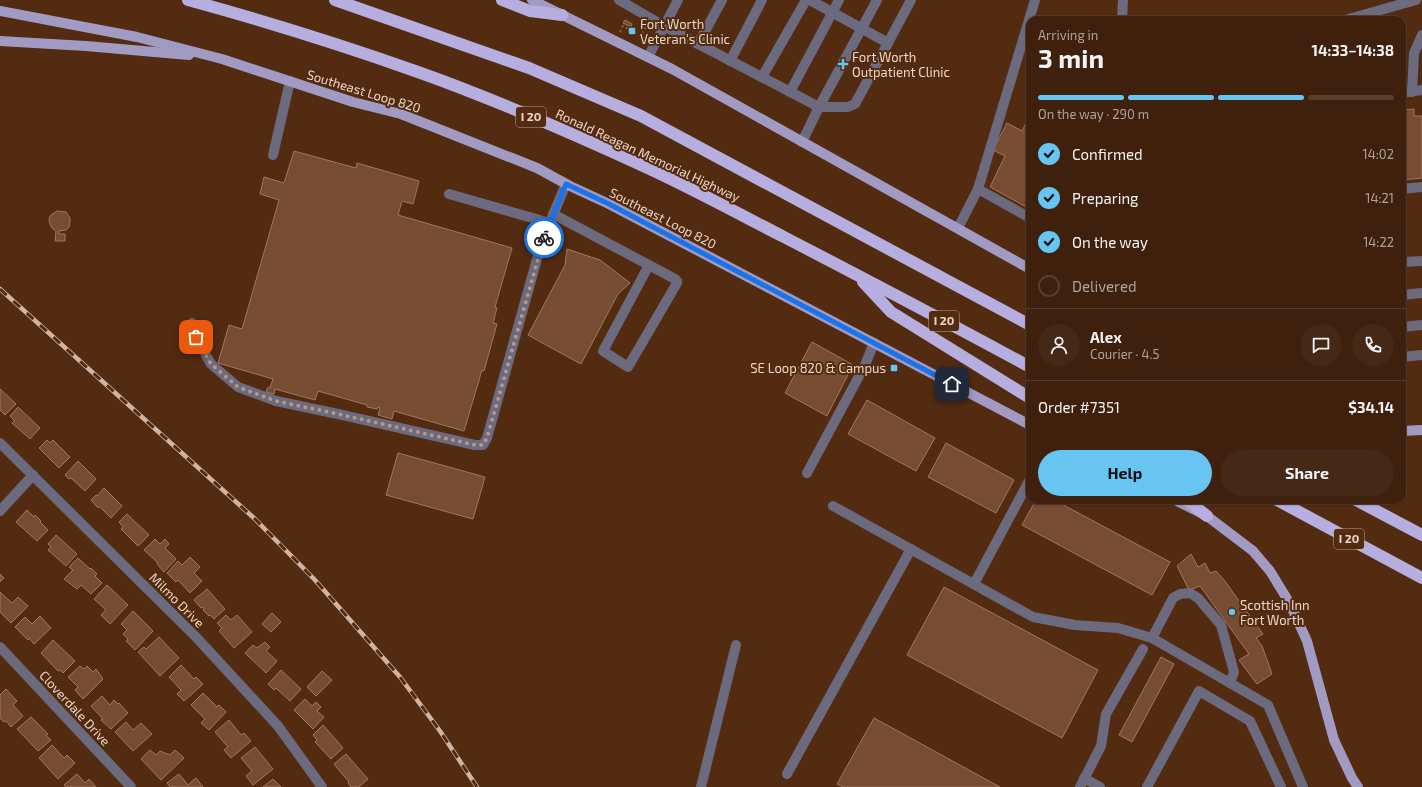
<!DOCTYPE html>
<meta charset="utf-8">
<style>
:root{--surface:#3e200d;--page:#452816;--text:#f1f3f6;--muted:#ada39d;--line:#573e2e;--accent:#68c4f0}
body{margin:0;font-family:"Exo 2",sans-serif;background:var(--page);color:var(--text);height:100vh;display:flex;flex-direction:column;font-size:15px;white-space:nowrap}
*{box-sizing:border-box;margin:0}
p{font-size:13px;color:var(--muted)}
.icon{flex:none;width:22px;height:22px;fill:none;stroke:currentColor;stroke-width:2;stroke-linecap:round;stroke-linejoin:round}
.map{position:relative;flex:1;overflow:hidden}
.details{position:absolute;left:1026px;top:16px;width:380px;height:488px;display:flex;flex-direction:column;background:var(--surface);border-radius:12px;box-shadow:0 1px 3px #0004,0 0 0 1px var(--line)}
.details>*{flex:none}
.pin{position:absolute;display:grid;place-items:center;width:34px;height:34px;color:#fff;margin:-17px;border-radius:8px;box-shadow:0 2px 6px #0006}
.courier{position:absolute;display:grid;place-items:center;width:40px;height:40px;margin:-20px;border:3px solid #1a73e8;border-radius:50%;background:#fff;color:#222;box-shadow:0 1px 5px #0007}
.overview em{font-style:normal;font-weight:700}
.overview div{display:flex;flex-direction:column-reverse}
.overview{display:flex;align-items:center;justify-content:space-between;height:68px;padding:0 12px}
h1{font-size:26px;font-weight:700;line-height:30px}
.bar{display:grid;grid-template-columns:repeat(4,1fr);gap:6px 4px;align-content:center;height:48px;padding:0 12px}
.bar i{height:5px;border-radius:3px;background:var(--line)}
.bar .selected{background:var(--accent)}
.bar p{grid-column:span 4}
.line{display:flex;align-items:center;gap:10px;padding:0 12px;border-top:1px solid var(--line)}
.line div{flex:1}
.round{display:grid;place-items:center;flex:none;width:42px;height:42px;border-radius:21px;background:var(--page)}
ol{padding:0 12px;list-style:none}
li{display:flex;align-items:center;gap:12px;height:44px}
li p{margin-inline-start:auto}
li .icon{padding:4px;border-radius:50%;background:var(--accent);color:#111;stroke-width:4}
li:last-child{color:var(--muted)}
li i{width:22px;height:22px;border:2px solid var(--line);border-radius:50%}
.button{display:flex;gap:8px;margin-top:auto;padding:8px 12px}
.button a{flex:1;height:46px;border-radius:24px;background:var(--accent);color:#111;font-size:16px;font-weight:700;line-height:46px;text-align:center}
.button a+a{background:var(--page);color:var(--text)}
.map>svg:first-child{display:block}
.building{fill:#764c32;stroke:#a5775c}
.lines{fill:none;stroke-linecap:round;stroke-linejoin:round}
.path{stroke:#8a6852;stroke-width:2;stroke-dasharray:2 3;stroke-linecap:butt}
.minor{stroke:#6c6a7e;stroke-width:10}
.major{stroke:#a19bc4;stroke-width:10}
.highway{stroke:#b5aedf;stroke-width:12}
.rail-casing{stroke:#d0b4a3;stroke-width:4.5}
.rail{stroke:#522b11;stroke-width:3;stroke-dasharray:9;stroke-linecap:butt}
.done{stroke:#b79986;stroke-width:4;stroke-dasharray:0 7.2}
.route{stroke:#1a73e8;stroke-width:5}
.poi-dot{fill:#68c4f0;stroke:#522b11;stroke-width:1.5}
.labels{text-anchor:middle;stroke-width:4;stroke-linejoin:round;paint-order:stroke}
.shield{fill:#522b11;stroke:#bea18f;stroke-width:1}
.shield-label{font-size:12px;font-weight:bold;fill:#edd4c5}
.poi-label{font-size:13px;fill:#edd4c5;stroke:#522b11;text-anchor:start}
.street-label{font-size:13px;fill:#edd4c5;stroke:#522b11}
</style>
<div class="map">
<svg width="1422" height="787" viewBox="0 0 1422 787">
<rect width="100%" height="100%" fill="#522b11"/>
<!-- building -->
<g class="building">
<path d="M625 20 632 24 631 27 623 23Z"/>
<path d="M1414 109V116H1422V178L1402 180V110Z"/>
<path d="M1030 115V209L990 187 1005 156 993 150 1007 123 1022 131Z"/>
<path d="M294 151 356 168 357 163 419 181 413 204 402 201 398 215 512 248 495 307 497 308 493 323 497 324 484 371 482 370 464 431 394 411 392 419 378 415 380 408 378 407 377 409 367 407V405L318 391 315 400 275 389 274 394 266 392 268 387 270 388 273 379 218 363 229 325 242 329 279 200 260 194 264 177 284 183Z"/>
<path d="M57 211 66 212 70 218V222L69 227 66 230 59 231V234H65V241H55L56 231 52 228 50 224 49 219 51 215Z"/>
<path d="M567 249 600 260 630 283 618 294 581 364 528 335 565 265Z"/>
<path d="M812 342 853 365 827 416 785 393Z"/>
<path d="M0 389 16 404 5 415 0 410Z"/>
<path d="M867 400 935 438 916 471 848 434Z"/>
<path d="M18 407 40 428 30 439 12 423 15 421 10 416Z"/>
<path d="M47 440 50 443 53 440 70 457 59 468 39 448Z"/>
<path d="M946 443 1014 480 996 513 928 477Z"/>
<path d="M398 453 485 477 473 519 386 495Z"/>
<path d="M78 461 96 479 85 491 71 478 69 479 65 475Z"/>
<path d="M104 488 122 506 111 518 99 506 98 508 91 500 96 495 97 496Z"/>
<path d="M1036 500H1054L1170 562 1152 595 1022 525Z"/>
<path d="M27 510 34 517 35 515 41 521 40 522 48 530 37 541 16 522Z"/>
<path d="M127 514 149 535 138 546 121 529 123 527 119 522Z"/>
<path d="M56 535 77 554 66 566 48 550 51 547 48 544Z"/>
<path d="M155 539 160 544 165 539 169 544 165 548 176 559 164 572 157 564 158 563 144 550Z"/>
<path d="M1191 554 1198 567 1205 563 1210 573 1216 571 1224 580 1263 634 1256 638 1262 646 1272 674 1257 684 1239 660 1249 654 1200 586 1189 590 1177 566Z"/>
<path d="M190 557 200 567 194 573 202 581 190 593 178 580 176 582 167 573 178 561 182 565Z"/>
<path d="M78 558 90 569 91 568 97 574 95 576 102 583 91 594 81 585 77 589 64 579 73 570 69 567Z"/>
<path d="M0 574 4 578 0 582Z"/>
<path d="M107 585 128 605 110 624 101 615 106 610 94 599Z"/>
<path d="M944 587 1098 670 1062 738 907 655Z"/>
<path d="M207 589 225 609 214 619 210 615 209 616 203 610 204 609 203 607 201 608 194 600 199 595V596Z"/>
<path d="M0 592 12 603 18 597 28 606 11 623 0 612Z"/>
<path d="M133 611 153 631 135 650 126 641 128 639 123 634 127 630 121 624Z"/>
<path d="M272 613 281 622 271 632 262 624Z"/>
<path d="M226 615 231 620 237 615 252 632 234 648 219 631 222 628 217 623Z"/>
<path d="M40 616 51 628 34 644 29 638 28 640 15 627 25 617 32 624Z"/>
<path d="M159 637 179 658 160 676 138 652 144 647 146 649Z"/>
<path d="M53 640 75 661 63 673 60 670 58 671 41 653Z"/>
<path d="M265 642 270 647 266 651 277 661 266 673 245 653 253 645 257 648Z"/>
<path d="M1161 657 1174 664 1132 742 1119 735Z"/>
<path d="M181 665 194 679 196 677 203 684 184 701 177 694 181 690 169 677Z"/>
<path d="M80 666 84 669 87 666 93 672 96 669 103 679 83 699 75 690 78 687 68 677Z"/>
<path d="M281 670 301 689 290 701 276 688 274 690 268 684Z"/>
<path d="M322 671 332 680 316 696 307 687Z"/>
<path d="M6 689 17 701 13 705 23 716 11 727 6 721 4 722 0 718V695Z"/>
<path d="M203 693 217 707 219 705 226 712 209 730 201 723 205 719 191 705Z"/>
<path d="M102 696 110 705 114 700 118 704 119 703 128 713 111 729 101 720 103 719 91 706Z"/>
<path d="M305 699 312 706 316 702 321 707 317 711 324 717 313 729 294 710Z"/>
<path d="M31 717 48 734 46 735 51 740 38 751 17 729Z"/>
<path d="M874 718 1000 787H843L837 784Z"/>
<path d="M229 720 241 735 244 733 251 741 231 758 224 750 228 747 215 732Z"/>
<path d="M126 722 133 730 141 723 152 734 133 751 115 732Z"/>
<path d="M323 725 343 748 331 759 315 742 317 740 313 735Z"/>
<path d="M52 745 64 758 67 755 75 763 58 779 39 758Z"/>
<path d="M255 747 273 769 253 785 246 776 252 771 241 758Z"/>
<path d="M150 750 156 755 160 751 170 755 175 750 184 758 161 780 141 759Z"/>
<path d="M346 754 368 779 359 787H351L348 783 349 782 334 764Z"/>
<path d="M77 774 85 783 89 779 96 787H66L64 785Z"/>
<path d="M179 774 188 785 196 778 203 787H170L167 783Z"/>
<path d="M273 779 281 787H263Z"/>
</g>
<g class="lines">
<!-- path -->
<path class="path" d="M620 32 623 26 641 36 646 26"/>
<!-- minor -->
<g class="minor">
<path d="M619 0 664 26 819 107 877 0"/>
<path d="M1122 20 1123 0"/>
<path d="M1345 20 1416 0"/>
<path d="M888 43 911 0"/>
<path d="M698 44 722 0"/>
<path d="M648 57 678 0"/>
<path d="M730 61 762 0"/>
<path d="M762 77 806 0"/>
<path d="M790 92 839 0"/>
<path d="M1412 92 1414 53 1422 35"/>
<path d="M1402 93 1422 90"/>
<path d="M802 142 819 107H848L855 104 888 43 810 0"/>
<path d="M273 155 290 81"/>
<path d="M978 189 1030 218"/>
<path d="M1402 189 1422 187"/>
<path d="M449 194 550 223"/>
<path d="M553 214 675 279 677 281V283L628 367 603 351 649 265"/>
<path d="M958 228 978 189 1035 0"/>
<path d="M1402 262 1422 261"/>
<path d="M1402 295 1422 293"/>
<path d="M192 323 196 337 211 364 238 387 276 401 338 414 475 445H483L487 438 542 241 566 184"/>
<path d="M1402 327 1422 325"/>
<path d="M1402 357 1422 355"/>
<path d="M0 443 196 637 278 726 322 787"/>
<path d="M807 473 865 365 874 343"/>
<path d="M833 506 1033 617 1075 625 1118 628 1152 638 1268 705 1303 787"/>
<path d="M0 511 33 475"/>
<path d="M974 584 1030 479"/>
<path d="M1152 638 1173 598 1180 594 1190 593 1198 598 1221 625 1234 672 1230 683"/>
<path d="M0 647 131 787"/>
<path d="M787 774 911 549"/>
<path d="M1084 778 1100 787"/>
<path d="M701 787 736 645"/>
<path d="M1080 787 1101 746 1106 714 1143 649"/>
<path d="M1147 787 1199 691 1250 721 1281 787"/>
</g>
<!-- major -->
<g class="major">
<path d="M532 0 672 69 1030 269"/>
<path d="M0 11 137 37 222 59 353 102 401 114 537 168 570 186 609 204 1030 425"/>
<path d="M0 41 86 46 189 55"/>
<path d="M1402 431 1422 430"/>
<path d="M1175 500 1207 516 1253 551 1270 571 1289 602 1307 641 1334 740 1352 778 1358 787"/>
</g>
<!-- highway -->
<g class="highway">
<path d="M188 0C265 21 342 45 418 72 497 100 576 135 652 170 697 191 741 215 784 237 867 280 949 323 1030 367"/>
<path d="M335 0 529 68 641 116 1030 325"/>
<path d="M502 0 530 11 562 15"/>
<path d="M863 282 891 312 1030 398"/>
<path d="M1187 500 1207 516"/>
<path d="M1277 500 1422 578"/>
<path d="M1356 500 1422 535"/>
</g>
<defs>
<path id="rail" d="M0 289 255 519 315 580 400 677 440 731 477 787"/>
</defs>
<!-- rail casing -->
<use href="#rail" class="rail-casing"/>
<!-- rail -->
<use href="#rail" class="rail"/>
</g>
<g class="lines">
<!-- done -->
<path class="done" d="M196 337 211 364 238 387 276 401 338 414 475 445H483L487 438 544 238"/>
<!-- route -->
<path class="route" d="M544 238 566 184 609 204 952 384"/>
</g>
<!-- markers -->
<g class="poi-dot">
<rect x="628" y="27" width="8" height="8" rx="2"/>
<path d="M841 58h4v4h4v4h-4v4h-4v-4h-4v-4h4z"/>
<rect x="890" y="364" width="8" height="8" rx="2"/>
<circle cx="1232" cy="612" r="4"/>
</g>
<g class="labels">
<!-- shield labels -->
<g class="shield">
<rect x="516" y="107" width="30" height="20" rx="3"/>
<rect x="929" y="311" width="30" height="20" rx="3"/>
<rect x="1334" y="529" width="30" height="20" rx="3"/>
</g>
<g class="shield-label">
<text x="531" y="121">I 20</text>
<text x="944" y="325">I 20</text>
<text x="1349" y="543">I 20</text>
</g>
<!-- poi labels -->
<g class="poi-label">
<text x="640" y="29">Fort Worth<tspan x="640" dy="15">Veteran's Clinic</tspan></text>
<text x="852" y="62">Fort Worth<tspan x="852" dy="15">Outpatient Clinic</tspan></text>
<text x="886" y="373" text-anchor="end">SE Loop 820 &amp; Campus</text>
<text x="1240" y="610">Scottish Inn<tspan x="1240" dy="15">Fort Worth</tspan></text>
</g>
<!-- street labels -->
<g class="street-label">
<text transform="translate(364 91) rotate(17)" y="5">Southeast Loop 820</text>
<text transform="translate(648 155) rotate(25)" y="5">Ronald Reagan Memorial Highway</text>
<text transform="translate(663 218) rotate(27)" y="5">Southeast Loop 820</text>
<text transform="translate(177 600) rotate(45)" y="5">Milmo Drive</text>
<text transform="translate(75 708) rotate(47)" y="5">Cloverdale Drive</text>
</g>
</g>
</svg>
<div class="pin" style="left:196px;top:337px;background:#ea580c"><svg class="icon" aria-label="bag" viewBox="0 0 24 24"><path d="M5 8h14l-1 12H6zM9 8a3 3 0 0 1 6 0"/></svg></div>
<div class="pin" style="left:952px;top:384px;background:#1f2937"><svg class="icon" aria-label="home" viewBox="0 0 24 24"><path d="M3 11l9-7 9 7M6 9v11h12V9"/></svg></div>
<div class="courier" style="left:544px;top:238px"><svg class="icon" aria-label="bike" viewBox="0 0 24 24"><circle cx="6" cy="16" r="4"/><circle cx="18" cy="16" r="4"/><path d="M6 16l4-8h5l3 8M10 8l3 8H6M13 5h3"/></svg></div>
<section class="details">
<div class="overview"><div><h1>3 min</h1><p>Arriving in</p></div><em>14:33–14:38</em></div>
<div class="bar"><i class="selected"></i><i class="selected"></i><i class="selected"></i><i></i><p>On the way · 290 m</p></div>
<ol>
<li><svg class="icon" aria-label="check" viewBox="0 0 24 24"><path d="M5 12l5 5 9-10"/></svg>Confirmed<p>14:02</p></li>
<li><svg class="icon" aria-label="check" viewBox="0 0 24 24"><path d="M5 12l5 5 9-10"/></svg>Preparing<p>14:21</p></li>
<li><svg class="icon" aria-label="check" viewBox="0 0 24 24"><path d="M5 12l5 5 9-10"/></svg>On the way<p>14:22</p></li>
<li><i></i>Delivered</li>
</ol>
<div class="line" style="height:72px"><a class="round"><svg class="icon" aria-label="person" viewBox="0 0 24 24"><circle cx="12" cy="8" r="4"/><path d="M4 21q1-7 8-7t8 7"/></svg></a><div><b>Alex</b><p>Courier · 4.5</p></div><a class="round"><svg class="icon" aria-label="chat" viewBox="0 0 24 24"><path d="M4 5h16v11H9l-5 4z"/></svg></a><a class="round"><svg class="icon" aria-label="phone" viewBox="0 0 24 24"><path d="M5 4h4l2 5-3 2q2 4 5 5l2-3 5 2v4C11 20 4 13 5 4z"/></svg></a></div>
<div class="line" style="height:52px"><div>Order #7351</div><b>$34.14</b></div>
<div class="button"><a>Help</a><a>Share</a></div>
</section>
</div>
